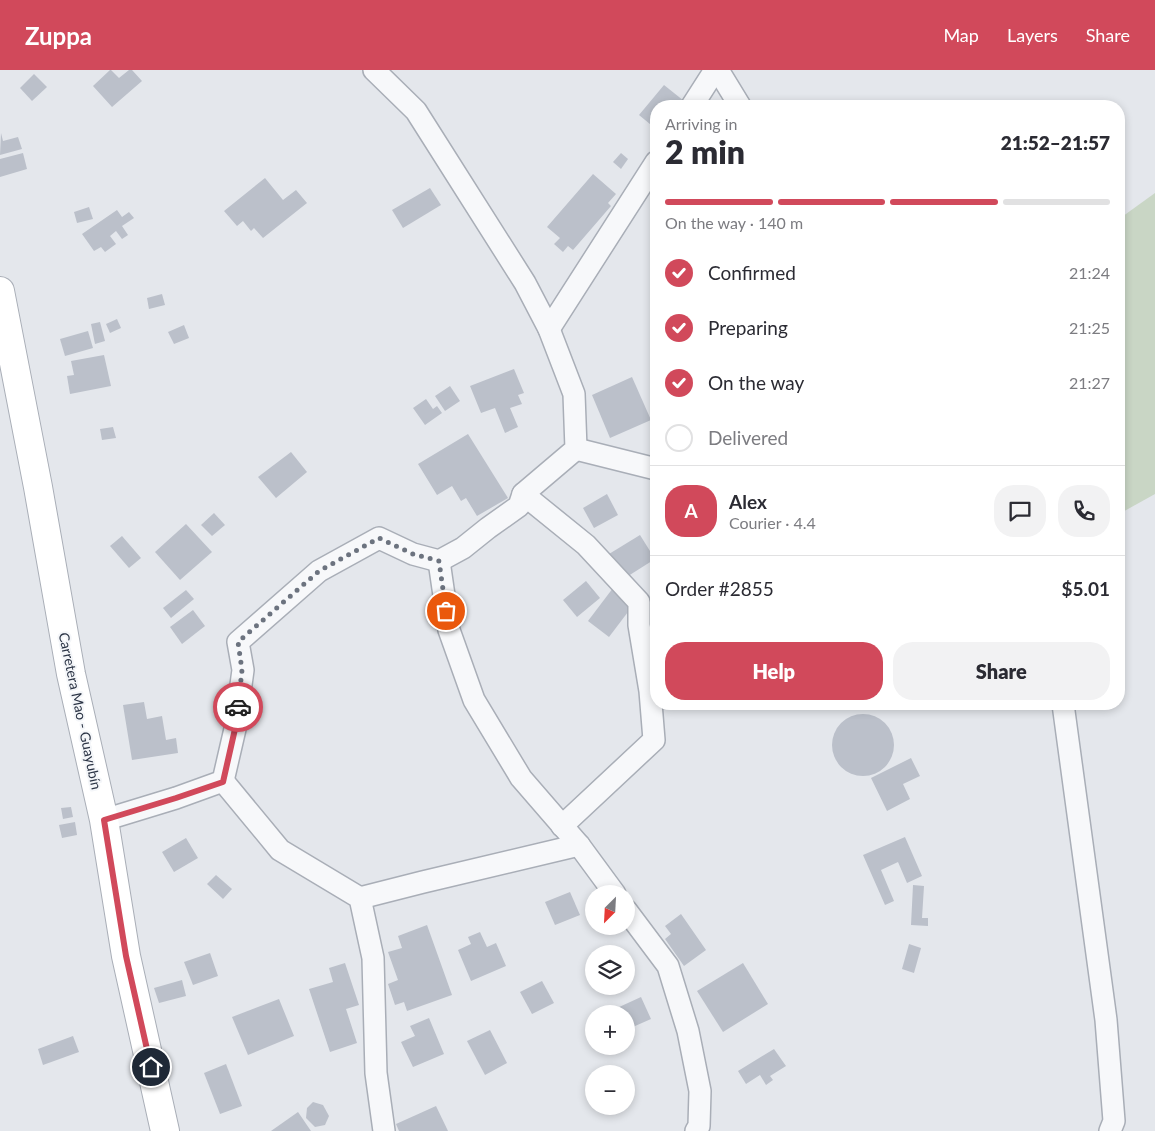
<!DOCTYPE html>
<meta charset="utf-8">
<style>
:root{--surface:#fff;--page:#f2f2f3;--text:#2b2b33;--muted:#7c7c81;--line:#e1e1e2;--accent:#d1495b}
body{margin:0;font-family:Lato,sans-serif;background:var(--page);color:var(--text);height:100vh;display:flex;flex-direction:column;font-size:19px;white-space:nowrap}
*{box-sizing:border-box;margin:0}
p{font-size:16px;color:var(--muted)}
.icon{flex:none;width:28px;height:28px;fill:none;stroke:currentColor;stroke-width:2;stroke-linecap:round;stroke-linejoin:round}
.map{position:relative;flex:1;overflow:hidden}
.side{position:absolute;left:650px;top:30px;width:475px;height:610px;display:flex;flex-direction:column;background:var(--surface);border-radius:20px;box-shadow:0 2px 8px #0003}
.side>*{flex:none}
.needle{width:32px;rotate:204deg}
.controls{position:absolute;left:585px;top:815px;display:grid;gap:10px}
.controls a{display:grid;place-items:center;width:50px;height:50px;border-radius:50%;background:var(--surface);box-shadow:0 2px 8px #0003;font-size:25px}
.pin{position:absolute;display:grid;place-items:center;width:42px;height:42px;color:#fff;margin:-21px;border:2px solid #fff;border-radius:50%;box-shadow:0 1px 5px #0007}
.courier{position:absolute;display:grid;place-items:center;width:50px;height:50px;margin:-25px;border:4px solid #d1495b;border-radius:50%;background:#fff;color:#222;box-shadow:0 1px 6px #0007}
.summary em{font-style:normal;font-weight:800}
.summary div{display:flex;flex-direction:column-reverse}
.summary{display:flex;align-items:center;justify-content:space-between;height:85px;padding:0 15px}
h1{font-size:32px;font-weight:800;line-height:38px}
.bar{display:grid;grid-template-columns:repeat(4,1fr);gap:8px 5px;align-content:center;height:60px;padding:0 15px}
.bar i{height:6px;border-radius:4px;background:var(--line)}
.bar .current{background:var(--accent)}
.bar p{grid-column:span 4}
.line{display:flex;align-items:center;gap:12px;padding:0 15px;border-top:1px solid var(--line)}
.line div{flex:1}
.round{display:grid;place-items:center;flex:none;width:52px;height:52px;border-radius:20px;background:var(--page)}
ol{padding:0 15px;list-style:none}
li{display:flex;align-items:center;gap:15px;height:55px}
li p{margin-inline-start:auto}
li .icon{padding:5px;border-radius:50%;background:var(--accent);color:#fff;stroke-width:4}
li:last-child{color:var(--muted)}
li i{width:28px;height:28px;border:2px solid var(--line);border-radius:50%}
.primary-button{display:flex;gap:10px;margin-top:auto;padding:10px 15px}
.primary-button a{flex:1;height:58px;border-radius:20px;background:var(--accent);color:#fff;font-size:20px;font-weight:800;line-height:58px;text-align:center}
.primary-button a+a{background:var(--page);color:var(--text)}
header{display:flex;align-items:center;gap:30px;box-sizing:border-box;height:70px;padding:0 25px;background:var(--accent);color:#fff}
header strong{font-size:24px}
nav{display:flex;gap:28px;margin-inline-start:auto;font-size:18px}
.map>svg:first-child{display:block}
.green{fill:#c9d6c5}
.building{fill:#bbc0ca}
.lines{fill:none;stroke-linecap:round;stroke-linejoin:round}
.street-casing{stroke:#a9aeb7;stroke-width:24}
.secondary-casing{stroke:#a9aeb7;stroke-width:30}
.street{stroke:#f7f8fa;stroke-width:21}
.secondary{stroke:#fff;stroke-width:28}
.done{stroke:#6c737f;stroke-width:5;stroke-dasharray:0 9}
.route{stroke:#d1495b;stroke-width:6}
.labels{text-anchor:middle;stroke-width:4;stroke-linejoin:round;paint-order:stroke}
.street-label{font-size:14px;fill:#2b3445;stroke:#f4f6f9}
</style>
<header>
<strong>Zuppa</strong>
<nav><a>Map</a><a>Layers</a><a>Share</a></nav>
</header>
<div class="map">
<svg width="1155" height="1061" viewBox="0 0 1155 1061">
<rect width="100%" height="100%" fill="#e4e7ec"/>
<!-- green -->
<path class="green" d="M1155 123V424L1119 444V149Z"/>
<!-- building -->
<g class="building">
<path d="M110 0H111L119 8 129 0H132L142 11 112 37 93 16Z"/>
<path d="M34 4 47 17 32 31 20 18Z"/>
<path d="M664 15 684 31 679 36H656V59L639 45Z"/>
<path d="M1 63 3 71 18 67 22 79 0 85Z"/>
<path d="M23 83 27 99 0 107V89Z"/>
<path d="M621 83 628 89 621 99 613 92Z"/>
<path d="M593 104 616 124 608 133 611 136 573 180 568 176 563 182 554 174 560 168 547 157Z"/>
<path d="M265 108 283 130 296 120 307 133 263 168 254 158 251 161 243 151 237 156 224 141Z"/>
<path d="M430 118 441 135 403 158 392 140Z"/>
<path d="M89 137 93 149 77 153 74 142Z"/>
<path d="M117 140 122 147 129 142 134 148 122 156 128 165 122 169 116 161 110 166 116 174 105 182 101 177 94 181 82 164Z"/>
<path d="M162 224 165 235 149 239 147 228Z"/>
<path d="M117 249 121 258 110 263 106 254Z"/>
<path d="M100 252 105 271 95 274 91 254Z"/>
<path d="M184 255 189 268 174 274 168 262Z"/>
<path d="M88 261 93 278 65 286 60 269Z"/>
<path d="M104 285 111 316 70 324 67 306 74 305 71 291Z"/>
<path d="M514 299 524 323 518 325 522 334 510 338 518 357 505 363 495 338 481 343 470 316Z"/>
<path d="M632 307 651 350 610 368 592 325Z"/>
<path d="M450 316 460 331 445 341 435 326Z"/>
<path d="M426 329 433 339 437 336 442 343 425 355 413 338Z"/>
<path d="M113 357 116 368 102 370 100 359Z"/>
<path d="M468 364 508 428 477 446 466 428 461 431 452 416 437 425 418 394Z"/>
<path d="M291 382 307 402 276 428 258 407Z"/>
<path d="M607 424 618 445 594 458 583 438Z"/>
<path d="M214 443 225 455 212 466 201 455Z"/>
<path d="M186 454 212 482 180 510 155 482Z"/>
<path d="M640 465 655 489 625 508 609 484Z"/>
<path d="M122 466 141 488 129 498 110 476Z"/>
<path d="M586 511 600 528 577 547 563 530Z"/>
<path d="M613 518 634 534 609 567 588 551Z"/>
<path d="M186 520 194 529 171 548 163 538Z"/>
<path d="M193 540 205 556 182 574 170 557Z"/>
<path d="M656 558V589L649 579 655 575 647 565Z"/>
<path d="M144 632 147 649 162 646 166 670 176 668 178 683 132 690 123 635Z"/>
<circle cx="863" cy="675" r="31"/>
<path d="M911 688 920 706 903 714 910 729 887 741 871 708Z"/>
<path d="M71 737 73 747 63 749 61 738Z"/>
<path d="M75 752 77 765 62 768 59 755Z"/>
<path d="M905 767 922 806 907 813 898 792 881 800 894 831 885 835 863 785Z"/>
<path d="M186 768 198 788 174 802 162 782Z"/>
<path d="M216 805 232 819 223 829 207 814Z"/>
<path d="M913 815 924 816 922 848H928V856L911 855Z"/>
<path d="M570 822 580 845 555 855 545 832Z"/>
<path d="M681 844 706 880 684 896 665 869 671 864 665 856Z"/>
<path d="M427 855 452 925 407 941 404 932 395 935 388 914 398 910 388 882 402 878 398 866Z"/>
<path d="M480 862 487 877 496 873 506 896 471 911 458 880 471 874 468 867Z"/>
<path d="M909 874 921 878 914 903 902 899Z"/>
<path d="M210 883 218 906 193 915 184 892Z"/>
<path d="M345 893 359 935 346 939 357 973 330 982 309 919 333 912 329 898Z"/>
<path d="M743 893 768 934 723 962 697 921Z"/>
<path d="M182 910 186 926 159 933 154 918Z"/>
<path d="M542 911 554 933 532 944 520 922Z"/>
<path d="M641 927 651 949 626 960V944H620L617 938Z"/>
<path d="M279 929 294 966 248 985 232 947Z"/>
<path d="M429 948 444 984 413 997 401 972 415 966 410 956Z"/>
<path d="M490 960 507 993 485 1005 467 971Z"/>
<path d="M73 966 79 982 43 995 38 979Z"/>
<path d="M774 979 786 996 770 1006 773 1010 766 1015 760 1005 746 1014 738 1001Z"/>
<path d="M226 994 242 1036 220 1044 204 1003Z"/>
<path d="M313 1032 323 1035 329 1046 325 1055 315 1057 306 1048 307 1038Z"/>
<path d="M436 1036 448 1061H399L396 1054Z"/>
<path d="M298 1042 311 1061H271Z"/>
</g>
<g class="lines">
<defs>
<g id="street">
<path d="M718 0 740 36"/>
<path d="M692 36 715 0"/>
<path d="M549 259 656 92"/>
<path d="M576 379 656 399"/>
<path d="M523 424 586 475 639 532V555L650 621 654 670 562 756"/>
<path d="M439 491 449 560 474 630 521 708 579 775 615 824"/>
<path d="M1063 634 1106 950 1114 1051 1110 1061"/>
<path d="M223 711 280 780 360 828 373 888 376 1003 384 1061"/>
<path d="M104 750 176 728 223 711 235 659 243 600 238 572 319 501 379 468 413 484 439 491 463 478 488 458 519 436 523 424 576 379 574 324 549 259 525 213 416 41 374 0"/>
<path d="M360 828 423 812 579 775"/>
<path d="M626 840 668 896 688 961 700 1021 699 1056 696 1061"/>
</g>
<path id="secondary" d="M0 221 38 417 71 604 104 750 126 886 165 1061"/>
</defs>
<!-- street casing -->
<use href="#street" class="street-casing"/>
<!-- secondary casing -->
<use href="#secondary" class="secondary-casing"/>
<!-- street -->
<use href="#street" class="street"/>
<!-- secondary -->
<use href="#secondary" class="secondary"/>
</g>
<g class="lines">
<!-- done -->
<path class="done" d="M238 637 242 600 238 572 319 501 379 468 413 484 439 491 446 541"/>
<!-- route -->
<path class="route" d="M151 997 126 886 104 750 176 728 223 712 235 659 238 637"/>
</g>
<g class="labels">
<!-- street labels -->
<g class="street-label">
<text transform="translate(80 641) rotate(78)" y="5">Carretera Mao - Guayubín</text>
</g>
</g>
</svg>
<div class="controls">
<a><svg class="needle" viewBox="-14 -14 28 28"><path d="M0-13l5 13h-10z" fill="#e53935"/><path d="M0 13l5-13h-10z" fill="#7c7c81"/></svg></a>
<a><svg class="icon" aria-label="layers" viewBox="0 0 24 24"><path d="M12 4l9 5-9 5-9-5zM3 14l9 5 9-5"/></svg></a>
<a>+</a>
<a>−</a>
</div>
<div class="pin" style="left:446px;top:541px;background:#ea580c"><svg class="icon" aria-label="bag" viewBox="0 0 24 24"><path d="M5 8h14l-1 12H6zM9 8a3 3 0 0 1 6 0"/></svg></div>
<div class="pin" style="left:151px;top:997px;background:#1f2937"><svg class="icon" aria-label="home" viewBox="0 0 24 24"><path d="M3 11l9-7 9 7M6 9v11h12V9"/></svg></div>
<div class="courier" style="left:238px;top:637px"><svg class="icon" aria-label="car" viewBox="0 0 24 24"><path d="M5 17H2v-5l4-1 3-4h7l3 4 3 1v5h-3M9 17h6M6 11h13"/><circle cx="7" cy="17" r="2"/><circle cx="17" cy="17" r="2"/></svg></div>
<section class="side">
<div class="summary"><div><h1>2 min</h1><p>Arriving in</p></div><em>21:52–21:57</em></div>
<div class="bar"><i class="current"></i><i class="current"></i><i class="current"></i><i></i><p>On the way · 140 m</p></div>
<ol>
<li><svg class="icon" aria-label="check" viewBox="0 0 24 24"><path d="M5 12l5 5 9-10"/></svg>Confirmed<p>21:24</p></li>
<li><svg class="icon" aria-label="check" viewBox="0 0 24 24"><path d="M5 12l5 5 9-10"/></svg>Preparing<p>21:25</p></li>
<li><svg class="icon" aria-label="check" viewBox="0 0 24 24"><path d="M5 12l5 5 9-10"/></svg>On the way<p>21:27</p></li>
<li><i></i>Delivered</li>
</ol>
<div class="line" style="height:90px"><b class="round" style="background:var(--accent);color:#fff">A</b><div><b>Alex</b><p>Courier · 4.4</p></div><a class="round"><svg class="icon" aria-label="chat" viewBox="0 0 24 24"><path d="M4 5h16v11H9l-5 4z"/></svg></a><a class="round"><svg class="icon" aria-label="phone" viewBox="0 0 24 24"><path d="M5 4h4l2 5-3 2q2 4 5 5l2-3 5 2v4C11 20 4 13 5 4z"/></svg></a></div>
<div class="line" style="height:65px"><div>Order #2855</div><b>$5.01</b></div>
<div class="primary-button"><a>Help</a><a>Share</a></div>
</section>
</div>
